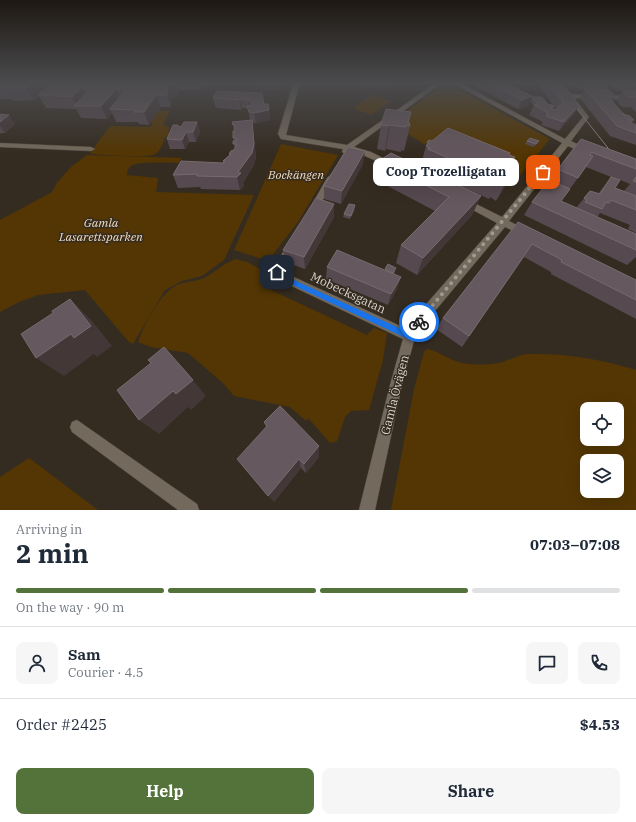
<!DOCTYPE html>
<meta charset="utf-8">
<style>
:root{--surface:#fff;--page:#f6f6f7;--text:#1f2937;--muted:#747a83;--line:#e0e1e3;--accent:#53733a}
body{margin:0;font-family:"IBM Plex Serif",serif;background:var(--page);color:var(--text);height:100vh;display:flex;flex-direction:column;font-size:15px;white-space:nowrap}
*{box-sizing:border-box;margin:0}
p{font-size:13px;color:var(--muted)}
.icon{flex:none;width:22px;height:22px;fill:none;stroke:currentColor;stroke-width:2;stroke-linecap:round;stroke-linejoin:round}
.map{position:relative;height:510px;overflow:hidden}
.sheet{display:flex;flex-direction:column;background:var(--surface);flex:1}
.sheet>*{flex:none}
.controls{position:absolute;left:580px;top:402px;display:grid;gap:8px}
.controls a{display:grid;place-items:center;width:44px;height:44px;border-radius:8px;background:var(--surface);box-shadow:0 4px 16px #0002;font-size:20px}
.pin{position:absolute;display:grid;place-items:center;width:34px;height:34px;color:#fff;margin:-17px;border-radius:8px;box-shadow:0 2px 6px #0006}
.courier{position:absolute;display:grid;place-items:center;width:40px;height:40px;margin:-20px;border:3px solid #1a73e8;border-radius:50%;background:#fff;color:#222;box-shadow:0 1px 5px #0007}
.bubble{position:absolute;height:28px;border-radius:8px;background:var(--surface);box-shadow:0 4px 16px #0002;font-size:13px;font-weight:800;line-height:28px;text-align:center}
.headline em{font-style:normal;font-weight:800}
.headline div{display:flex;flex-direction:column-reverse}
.headline{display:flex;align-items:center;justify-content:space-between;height:68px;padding:0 16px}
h1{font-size:26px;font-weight:800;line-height:30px}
.bar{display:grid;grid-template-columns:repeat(4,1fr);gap:6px 4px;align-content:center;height:48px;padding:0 16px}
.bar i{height:5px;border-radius:3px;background:var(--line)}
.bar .active{background:var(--accent)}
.bar p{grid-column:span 4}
.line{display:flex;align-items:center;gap:10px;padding:0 16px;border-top:1px solid var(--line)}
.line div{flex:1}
.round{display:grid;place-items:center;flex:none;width:42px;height:42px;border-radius:8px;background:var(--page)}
.button{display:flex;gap:8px;margin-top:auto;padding:8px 16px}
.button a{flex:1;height:46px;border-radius:8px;background:var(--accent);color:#fff;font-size:16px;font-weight:800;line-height:46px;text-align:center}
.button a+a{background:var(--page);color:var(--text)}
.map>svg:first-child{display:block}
.green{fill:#533603;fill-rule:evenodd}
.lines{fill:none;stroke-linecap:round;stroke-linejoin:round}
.minor-casing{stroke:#514940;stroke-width:1}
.minor{fill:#73695c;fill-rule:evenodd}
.tram{stroke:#8d867d;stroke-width:1}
.wall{fill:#574950;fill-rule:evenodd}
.shaded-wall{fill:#433738}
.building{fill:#65585e;stroke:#776b6f}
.route{fill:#1a73e8}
.done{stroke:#a09990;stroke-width:4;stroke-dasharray:0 7.2}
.labels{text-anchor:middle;stroke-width:3;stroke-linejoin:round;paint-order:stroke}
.park-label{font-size:12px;font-style:italic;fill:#f6debf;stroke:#352c21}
.street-label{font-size:12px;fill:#d9d3cc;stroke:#352c21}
</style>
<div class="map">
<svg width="636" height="510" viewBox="0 0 636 510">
<rect width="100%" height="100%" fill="#352c21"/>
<!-- green -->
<g class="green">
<path d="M329 82H392V85L328 84Z"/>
<path d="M445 82 550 139 518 178 498 169 436 151 406 133 389 125Z"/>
<path d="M373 95 391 101 371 115 353 108Z"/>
<path d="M158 111H170L163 124 170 128 167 131 171 132V135L164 138C164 144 159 153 153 155 146 157 96 156 90 153L109 127 112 126 148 127 153 125 151 122Z"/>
<path d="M281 144 338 155 298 222 268 261 234 250Z"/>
<path d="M87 155 182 158 178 163C168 163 139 161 131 166 128 168 127 172 127 175L158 178 156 192 254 195 224 260 202 276 182 281 165 290 133 344 128 341 85 290 38 295 19 302 0 312V220L52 192 57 183 71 167Z"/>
<path d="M236 259 247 262 264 271 265 286 271 290 367 335 374 328 387 333 383 360 369 410 351 411 345 417 337 441 330 443 309 419 305 420 290 407 234 396 223 383 188 353 151 347 138 342C144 325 160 293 177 285 186 281 195 282 204 278 215 272 224 263 236 259Z"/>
<path d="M427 349C442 352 450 362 469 364 481 365 497 365 508 360 515 358 521 354 528 354 565 353 601 359 636 370V510H391L414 389 424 352ZM587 409H617V439H587ZM587 461H617V491H587Z"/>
<path d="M29 458 98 510H0V477Z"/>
</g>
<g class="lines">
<defs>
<g id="minor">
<path d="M294 82H300L286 135 347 145 437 82H443L354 147 371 152 395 164 396 166 392 168 365 156 350 151 346 154 342 152 343 149 281 139 278 134Z"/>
<path d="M451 82H458L565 139 583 117 554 82H560L570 94 636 96V100L574 98 589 117 571 141 593 152 589 154H586L568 146 509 221 528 231 530 233 528 235H522L505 227 430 317 415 337 402 385 375 510H359L390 385 403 339 277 279 272 272 288 243H294L296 246 283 271 285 273 407 329 422 309 497 223 460 203 459 201 460 199H466L502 217 562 143Z"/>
<path d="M0 143 91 147 95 149 91 151 0 147Z"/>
<path d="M331 175 335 178 317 210 316 212H310L309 210 327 178Z"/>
<path d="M77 420 197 504 199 510H178L72 432 70 427 72 422Z"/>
</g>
</defs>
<!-- minor casing -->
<use href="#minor" class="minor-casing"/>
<!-- minor -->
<use href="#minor" class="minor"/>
<!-- tram -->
<path class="tram" d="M556 82 615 157"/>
</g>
<!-- wall -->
<g class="wall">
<path d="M0 82H36L42 92 54 82H205L200 89 179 90 177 96 172 97 171 107H161L149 125 139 124 138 122H116L112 113 107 119 81 118 76 109 46 108 39 96 34 100 13 101 12 99H0Z"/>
<path d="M216 82H229L228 83H217Z"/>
<path d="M477 82H502L532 97 546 102 545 103 554 106 553 109 556 110V109L536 82H561L579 105 574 114 559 131 541 125 543 122 529 115 534 105H535H533L530 100 528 106 518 109 475 86Z"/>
<path d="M573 82H607L609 84 606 90 616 97 613 102 623 114 634 120 632 123 636 125V145L610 136 580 98 585 90 578 89 572 83Z"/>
<path d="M612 82H636V91L617 90 610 84Z"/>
<path d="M623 91H636V112L631 107H622L616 100Z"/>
<path d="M262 93 264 104 269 110 270 120 256 123 252 122 256 157 254 165 243 183 244 186 240 190 201 189 200 187 178 188 173 175 223 163V161L229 156V154L235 150 233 141H234L233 138 234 131 232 122 250 121 248 108H242L241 110 216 108 213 98Z"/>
<path d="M411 112 408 122 410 126 404 151 401 150V152L386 149 385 151 377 149 381 125Z"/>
<path d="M0 114 15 124 5 133H1L0 134Z"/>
<path d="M197 122 200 132 196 142H189L185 149H170L167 139 178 125 179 126 181 127Z"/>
<path d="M581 139 636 159V233L628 229 630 225 600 213 598 216H596L636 234V257L627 265 524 215 532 202 551 181 558 169ZM586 167 611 177 598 194 590 191 576 208 561 201ZM613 177 630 184 624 191 615 188Z"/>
<path d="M432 141 510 153 509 155 508 170 513 172 503 190 496 201 490 197 489 199 423 168 424 166 421 165 427 142Z"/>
<path d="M527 141H539L534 147 525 144Z"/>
<path d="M379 161 481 196 472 215 417 275 396 263 401 245 435 211 376 180Z"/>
<path d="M363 164 341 204 324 199V186Z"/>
<path d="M355 209 350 219 343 217 344 214Z"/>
<path d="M334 217 305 269 285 262 283 250Z"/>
<path d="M518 222 636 280V319L551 274V272L524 257 462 347 436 329 443 318Z"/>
<path d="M327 267 395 271 394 274 397 289 388 305 326 279Z"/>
<path d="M264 422 319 446V457L306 473 301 468 274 502 266 427Z"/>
</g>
<!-- shaded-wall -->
<g class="shaded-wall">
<path d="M33 82H36L42 92 34 100 26 88Z"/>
<path d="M87 82H94L98 89 92 87 86 83Z"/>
<path d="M145 82H159L163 92 149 94Z"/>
<path d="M174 82H176L179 90 177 96 172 97 171 107 167 95 168 85Z"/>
<path d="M198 82H205L200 89Z"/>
<path d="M279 83V89L260 92V85Z"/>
<path d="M82 87 88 99 77 106 72 97Z"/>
<path d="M116 89 121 101 110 109 112 113 107 119 101 106Z"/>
<path d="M156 95 161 107 149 125 144 112Z"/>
<path d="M532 96 528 106 518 109 522 100Z"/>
<path d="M240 99 242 108 241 110 239 100Z"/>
<path d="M248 101H250L252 110H250Z"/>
<path d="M579 105 574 114 559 131 564 122Z"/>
<path d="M269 110 270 120 256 123 254 113Z"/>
<path d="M9 115 15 124 5 133 0 126V122Z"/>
<path d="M252 120 256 157 254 165 243 183 244 186 240 190 237 177Z"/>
<path d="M197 122 200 132 196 142 193 132Z"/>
<path d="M390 125 386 149 385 151 389 126Z"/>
<path d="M186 132 189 142 185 149 182 140Z"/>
<path d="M365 151 363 164 341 204 342 191Z"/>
<path d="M515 157 505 175 499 179 489 199 504 168Z"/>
<path d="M513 172 503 190 496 201 506 182Z"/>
<path d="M481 196 472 215 417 275 423 258Z"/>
<path d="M334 204V217L305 269 304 257Z"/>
<path d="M355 205V209L350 219 351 216Z"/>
<path d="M401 277 397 289 388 305 391 294Z"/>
<path d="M70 299 92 321 112 346 97 357 94 354 64 376 36 358Z"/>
<path d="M193 380 206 396 191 410 188 407 159 434 139 420 173 391Z"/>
<path d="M319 446V457L306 473 304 464Z"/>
<path d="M299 459 301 468 274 502 268 496Z"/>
</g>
<!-- building -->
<g class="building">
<path d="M0 82H33L26 88H5L6 87H0Z"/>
<path d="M54 82H87L86 83 115 84 117 82H122L120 84 157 85 156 82H174V83L168 85 167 95H156L144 112H134L135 110 110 109 126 89H116L101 106H74L92 87H82L72 97 38 95Z"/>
<path d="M259 82H278L279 83 260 85Z"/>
<path d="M487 82H502L532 96 522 100Z"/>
<path d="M547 82H561L579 105 564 122 546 116 548 113 534 105 543 102 554 106 551 108 556 110 563 102Z"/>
<path d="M580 82H607L609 84 581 83Z"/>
<path d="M618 82H636V85L621 84Z"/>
<path d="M585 89 609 90 616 97H608L632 123 636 125V133L617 126Z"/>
<path d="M217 91 262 93 264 104H268L269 110 254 113 249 112 247 106 252 105 250 101H248V99H240L239 100 213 98Z"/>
<path d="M623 91H636V97H629Z"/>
<path d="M532 97H542L546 102H541L540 100H538L539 102H535Z"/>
<path d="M386 109 411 112 408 122H409L410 126 406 125V127L390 125 389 126 381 125Z"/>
<path d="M0 114 9 115 0 122Z"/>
<path d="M623 114 630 116 634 120H629Z"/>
<path d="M252 120 254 144 252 153 238 172 241 173 237 177 197 176V174L173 175 181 161 223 163 225 161H223L231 154H229L231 151 234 150 237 144H233V141H236V138H233V131H235V125H233L232 122Z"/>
<path d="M184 122H197L193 132H186L182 140 167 139 173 125H178V126L181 127Z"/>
<path d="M448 128 510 153 509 155 515 157 504 168 513 172 506 182 499 179 498 180 428 149 430 148 426 146 429 143 427 142 429 140 432 141Z"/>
<path d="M530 138 539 141 536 144 527 141Z"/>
<path d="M581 139 636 159V169L591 152 590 155 593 156 578 178 558 169Z"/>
<path d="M348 147 365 151 342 191 324 186Z"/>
<path d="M391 153 481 196 423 258 401 245 449 197 379 161Z"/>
<path d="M611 177 620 180 615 188 636 196V210L611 200 609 203 606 202 602 209 585 202 587 200 584 198 590 191 600 194Z"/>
<path d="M636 177V182L633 181Z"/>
<path d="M549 180 570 189 561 201 636 234V250L532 202Z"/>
<path d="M316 198 334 204 304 257 283 250Z"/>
<path d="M349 204 355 205 351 216 344 214Z"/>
<path d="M518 222 636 280V300L561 262 562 260 532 244 469 336 443 318Z"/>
<path d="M337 250 401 277 391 294 327 267Z"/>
<path d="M388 264 396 268 393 273 385 269Z"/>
<path d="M70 299 91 326 74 338 71 334 36 358 21 334 53 313 52 311Z"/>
<path d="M164 347 193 380 176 394 173 391 139 420 117 390 151 363 148 360Z"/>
<path d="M280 406 319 446 304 464 299 459 268 496 237 459 267 426 264 422Z"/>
</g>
<!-- sky -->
<linearGradient id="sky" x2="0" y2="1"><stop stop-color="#1d1812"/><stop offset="0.54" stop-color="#4b4b4e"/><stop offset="1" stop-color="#4b4b4e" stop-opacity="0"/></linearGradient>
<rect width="636" height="153" fill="url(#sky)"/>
<!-- route -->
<path class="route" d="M277 269 283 275 408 332 416 320 419 319 423 322 413 339 410 340 278 278 274 272Z"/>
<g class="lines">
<!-- done -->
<path class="done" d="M419 322 543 172"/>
</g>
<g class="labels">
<!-- park labels -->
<g class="park-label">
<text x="296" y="179">Bockängen</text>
<text x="101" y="227">Gamla<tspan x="101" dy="14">Lasarettsparken</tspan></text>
</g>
<!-- street labels -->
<g class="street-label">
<text transform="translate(348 293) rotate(25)" y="4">Mobecksgatan</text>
<text transform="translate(395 395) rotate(-76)" y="4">Gamla Övägen</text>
</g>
</g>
</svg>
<div class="controls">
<a><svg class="icon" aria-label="locate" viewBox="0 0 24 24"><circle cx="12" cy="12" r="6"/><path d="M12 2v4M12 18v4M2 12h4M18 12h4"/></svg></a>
<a><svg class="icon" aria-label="layers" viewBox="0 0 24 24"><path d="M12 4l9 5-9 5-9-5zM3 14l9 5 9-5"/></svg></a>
</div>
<div class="pin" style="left:543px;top:172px;background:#ea580c"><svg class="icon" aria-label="bag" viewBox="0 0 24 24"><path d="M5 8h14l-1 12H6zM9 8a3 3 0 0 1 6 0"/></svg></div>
<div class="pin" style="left:277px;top:272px;background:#1f2937"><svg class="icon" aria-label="home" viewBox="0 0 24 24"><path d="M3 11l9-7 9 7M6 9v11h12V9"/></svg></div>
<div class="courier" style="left:419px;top:322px"><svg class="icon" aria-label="bike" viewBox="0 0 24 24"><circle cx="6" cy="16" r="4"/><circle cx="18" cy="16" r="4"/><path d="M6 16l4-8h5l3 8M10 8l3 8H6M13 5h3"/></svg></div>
<div class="bubble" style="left:373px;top:158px;width:146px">Coop Trozelligatan</div>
</div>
<section class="sheet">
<div class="headline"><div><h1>2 min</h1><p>Arriving in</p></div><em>07:03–07:08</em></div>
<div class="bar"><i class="active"></i><i class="active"></i><i class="active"></i><i></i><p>On the way · 90 m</p></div>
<div class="line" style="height:72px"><a class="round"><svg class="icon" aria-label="person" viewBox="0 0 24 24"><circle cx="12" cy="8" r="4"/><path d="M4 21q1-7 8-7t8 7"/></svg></a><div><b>Sam</b><p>Courier · 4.5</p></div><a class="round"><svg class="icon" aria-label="chat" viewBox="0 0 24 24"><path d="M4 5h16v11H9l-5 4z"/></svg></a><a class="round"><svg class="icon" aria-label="phone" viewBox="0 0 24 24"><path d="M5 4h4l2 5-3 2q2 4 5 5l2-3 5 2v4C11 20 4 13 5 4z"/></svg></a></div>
<div class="line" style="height:52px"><div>Order #2425</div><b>$4.53</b></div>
<div class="button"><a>Help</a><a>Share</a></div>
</section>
